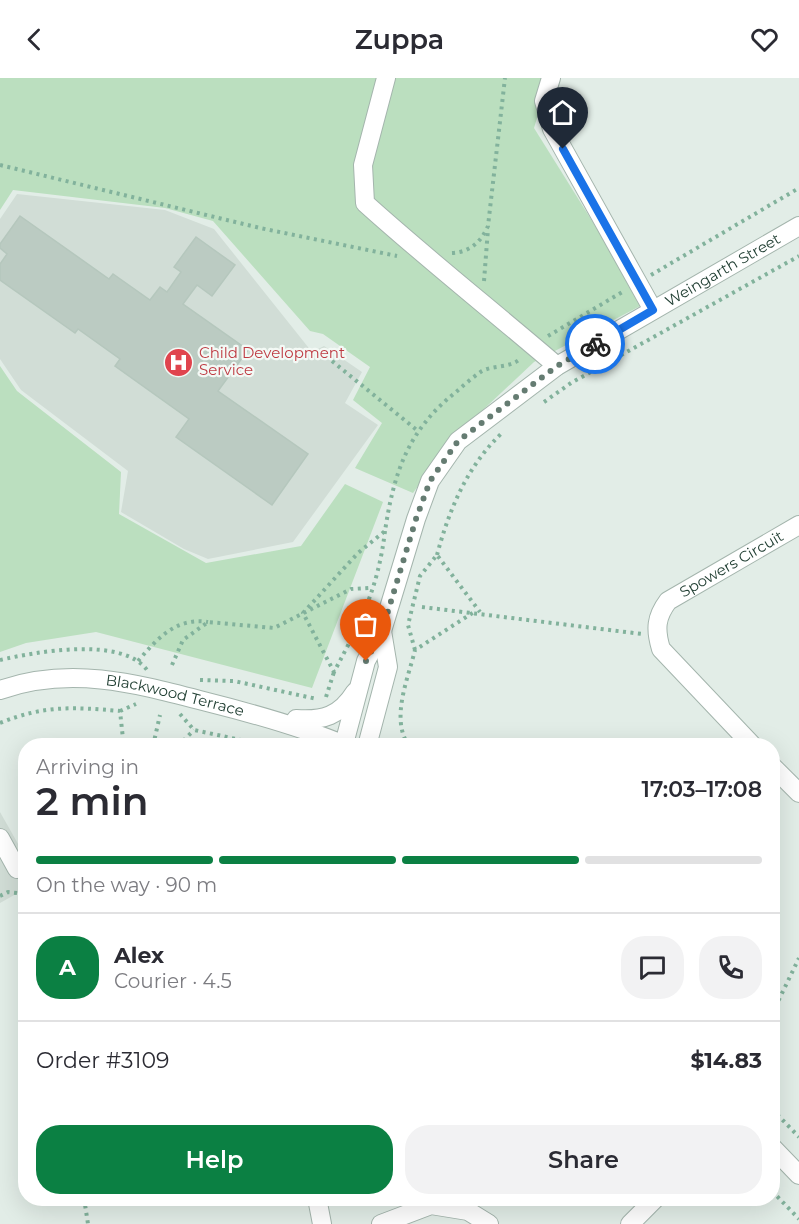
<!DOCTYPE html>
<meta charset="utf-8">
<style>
:root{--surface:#fff;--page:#f2f2f3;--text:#2b2b33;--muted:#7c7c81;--line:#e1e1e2;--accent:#0b8043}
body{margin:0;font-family:Montserrat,sans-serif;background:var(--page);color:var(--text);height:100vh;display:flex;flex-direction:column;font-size:22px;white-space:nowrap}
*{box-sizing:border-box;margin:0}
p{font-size:20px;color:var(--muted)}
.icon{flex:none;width:33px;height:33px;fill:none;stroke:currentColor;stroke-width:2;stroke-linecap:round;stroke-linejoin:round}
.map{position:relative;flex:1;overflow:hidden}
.sheet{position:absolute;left:18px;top:660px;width:762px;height:468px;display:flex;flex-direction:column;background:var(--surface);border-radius:24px;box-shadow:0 6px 24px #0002}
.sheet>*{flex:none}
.pin{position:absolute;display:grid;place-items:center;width:51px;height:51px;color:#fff;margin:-62px -26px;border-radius:50% 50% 50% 0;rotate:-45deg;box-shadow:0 0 6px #0007}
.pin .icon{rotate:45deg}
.courier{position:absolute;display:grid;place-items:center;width:60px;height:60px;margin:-30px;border:4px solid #1a73e8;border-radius:50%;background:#fff;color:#222;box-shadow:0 2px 8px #0007}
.head em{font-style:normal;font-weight:600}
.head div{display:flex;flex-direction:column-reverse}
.head{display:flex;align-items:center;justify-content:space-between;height:102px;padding:0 18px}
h1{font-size:39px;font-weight:600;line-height:45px}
.bar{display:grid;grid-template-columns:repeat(4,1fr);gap:9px 6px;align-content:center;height:72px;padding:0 18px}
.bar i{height:8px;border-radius:4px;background:var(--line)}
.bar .on{background:var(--accent)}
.bar p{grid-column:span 4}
.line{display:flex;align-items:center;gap:15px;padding:0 18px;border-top:2px solid var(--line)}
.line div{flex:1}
.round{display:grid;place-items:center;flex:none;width:63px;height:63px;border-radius:24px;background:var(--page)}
.button{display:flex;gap:12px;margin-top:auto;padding:12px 18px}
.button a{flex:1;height:69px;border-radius:24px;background:var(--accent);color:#fff;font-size:24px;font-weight:600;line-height:69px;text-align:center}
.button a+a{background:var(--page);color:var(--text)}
header{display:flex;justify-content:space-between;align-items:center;height:78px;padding:0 18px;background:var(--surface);font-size:27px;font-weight:600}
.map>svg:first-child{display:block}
.built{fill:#d1ddd6}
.green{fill:#bbdfbf}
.building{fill:#bbcbc2;stroke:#b5c7bd;stroke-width:1.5}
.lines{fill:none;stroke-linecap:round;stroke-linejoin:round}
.minor-casing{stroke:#a4b5ad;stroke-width:20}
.path{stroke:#82b29c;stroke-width:4;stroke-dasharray:3 4.5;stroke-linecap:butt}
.minor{stroke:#fff;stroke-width:18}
.done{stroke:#657c72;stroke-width:6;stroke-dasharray:0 10.8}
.route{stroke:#1a73e8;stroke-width:8}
.labels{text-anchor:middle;stroke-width:4.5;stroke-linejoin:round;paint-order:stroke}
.street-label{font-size:15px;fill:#213f33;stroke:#f3f9f5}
.health-label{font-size:15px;fill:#be3a42;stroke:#f3f9f5;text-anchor:start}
</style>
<header><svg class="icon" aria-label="back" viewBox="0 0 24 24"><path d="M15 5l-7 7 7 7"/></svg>Zuppa<svg class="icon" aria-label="heart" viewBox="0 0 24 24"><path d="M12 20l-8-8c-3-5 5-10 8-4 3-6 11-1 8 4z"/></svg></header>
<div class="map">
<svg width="799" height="1146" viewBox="0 0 799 1146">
<rect width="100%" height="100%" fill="#e2ede7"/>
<!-- built -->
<g class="built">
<path d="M17 116 165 132 214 151 312 274 324 268 362 294 345 325 378 347 293 464 208 481 184 471 121 434 128 393 21 312 0 281V141Z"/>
<path d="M0 734 26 780 25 811 0 825Z"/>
</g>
<!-- green -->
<g class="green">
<path d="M0 0H549L534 50 644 226 534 284 452 361 413 415 355 390 382 345 353 322 370 289 323 256 310 253 213 143 165 130 13 112 0 132Z"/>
<path d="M0 288 17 313 121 394 119 436 206 485 301 468 345 406 383 424 312 610 96 554 26 565 0 574Z"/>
</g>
<!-- building -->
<path class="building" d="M20 138 109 201 113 196 150 222 160 209 167 214 181 194 174 189 196 159 235 187 212 218 197 207 183 226 248 272 218 313 308 376 272 427 176 359 189 341 115 288 120 281 78 251 75 255 0 202V186L7 176 0 170V166Z"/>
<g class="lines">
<defs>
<g id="minor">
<path d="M386 0 363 87 365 125C427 181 493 233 557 288"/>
<path d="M551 0 544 23 552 51 653 232"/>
<path id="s1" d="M0 612C71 587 138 606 207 624 255 636 302 649 347 668"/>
<path d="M296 641C323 643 340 638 355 614"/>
<path id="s2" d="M344 666 366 583 382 553 416 441 430 403 458 363 557 288 799 148"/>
<path d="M367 668 388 589 382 553"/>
<path id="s3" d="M753 668 661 571C655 551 656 539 668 523L799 447"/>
<path d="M772 688 799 715"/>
<path d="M0 760 17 791"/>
<path d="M772 1069 799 1097"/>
<path d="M317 1120 322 1146"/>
<path d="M381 1146 431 1127 468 1133 489 1146"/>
<path d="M630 1146 656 1120"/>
</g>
</defs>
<!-- minor casing -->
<use href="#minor" class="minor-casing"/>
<!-- path -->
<g class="path">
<path d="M0 87 260 150 397 178"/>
<path d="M452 175C470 174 481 164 488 148L505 0"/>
<path d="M651 197 799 110"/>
<path d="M484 203 488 151"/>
<path d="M548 258 624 213"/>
<path d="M332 283 418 353"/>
<path d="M544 324 571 305 799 178"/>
<path d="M385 453C378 511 361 543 334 594L303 535 358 475 385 453C394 394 408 352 456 314 464 307 473 299 482 293 494 287 510 290 520 281"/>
<path d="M437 477C449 432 467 388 502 355"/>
<path d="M422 529 642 556"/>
<path d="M415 572 408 547 420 498 437 477 480 534"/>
<path d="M0 582C35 574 122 558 147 592"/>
<path d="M138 583C157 561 176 539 208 544"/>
<path d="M172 587 183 562 208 544 274 550 351 511 369 510"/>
<path d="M200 602 234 603 317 621"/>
<path d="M326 619 334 594"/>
<path d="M120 633 136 626"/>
<path d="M180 636 194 652 269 668"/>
<path d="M0 645C44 627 74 629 120 633L123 661 127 668"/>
<path d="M153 668 160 637"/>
<path d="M178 668 194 652"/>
<path d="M409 668C390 641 408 601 415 572L474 534"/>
<path d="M0 818 8 814 26 816"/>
<path d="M772 936 799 880"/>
<path d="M772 1031 799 1059"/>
<path d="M772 1113 799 1141"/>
<path d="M84 1120 88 1146"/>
</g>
<!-- minor -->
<use href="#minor" class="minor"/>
</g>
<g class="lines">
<!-- done -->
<path class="done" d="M366 583 382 553 416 441 430 403 458 363 557 288 595 266"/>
<!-- route -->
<path class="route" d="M563 71 653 232 595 266"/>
</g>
<!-- icons -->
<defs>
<symbol id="hospital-disc" viewBox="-11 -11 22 22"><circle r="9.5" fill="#e0444e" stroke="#f3f9f5"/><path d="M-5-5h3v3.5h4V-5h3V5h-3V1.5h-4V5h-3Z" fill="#fff"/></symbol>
</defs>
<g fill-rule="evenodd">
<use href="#hospital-disc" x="162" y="268" width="33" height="33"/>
</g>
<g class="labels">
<!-- street labels -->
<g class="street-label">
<text dy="5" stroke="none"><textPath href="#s2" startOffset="642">Weingarth Street</textPath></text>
<text dy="5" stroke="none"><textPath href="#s3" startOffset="258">Spowers Circuit</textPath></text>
<text dy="5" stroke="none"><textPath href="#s1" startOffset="178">Blackwood Terrace</textPath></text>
</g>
<!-- health labels -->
<g class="health-label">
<text x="199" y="280">Child Development<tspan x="199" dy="17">Service</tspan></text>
</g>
</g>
</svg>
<div class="pin" style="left:366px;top:583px;background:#ea580c"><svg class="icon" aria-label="bag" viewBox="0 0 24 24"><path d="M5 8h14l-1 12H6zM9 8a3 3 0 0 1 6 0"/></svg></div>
<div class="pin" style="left:563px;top:71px;background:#1f2937"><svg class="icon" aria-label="home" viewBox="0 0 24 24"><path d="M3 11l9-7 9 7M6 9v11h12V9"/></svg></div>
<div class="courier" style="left:595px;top:266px"><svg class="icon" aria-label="bike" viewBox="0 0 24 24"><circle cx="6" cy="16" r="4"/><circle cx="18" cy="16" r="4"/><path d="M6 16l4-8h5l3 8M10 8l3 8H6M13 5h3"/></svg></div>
<section class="sheet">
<div class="head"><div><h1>2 min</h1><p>Arriving in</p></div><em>17:03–17:08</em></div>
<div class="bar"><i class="on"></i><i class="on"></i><i class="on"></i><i></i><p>On the way · 90 m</p></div>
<div class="line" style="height:108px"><b class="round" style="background:var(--accent);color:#fff">A</b><div><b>Alex</b><p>Courier · 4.5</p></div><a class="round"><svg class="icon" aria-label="chat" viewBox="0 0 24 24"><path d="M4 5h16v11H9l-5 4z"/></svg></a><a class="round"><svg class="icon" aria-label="phone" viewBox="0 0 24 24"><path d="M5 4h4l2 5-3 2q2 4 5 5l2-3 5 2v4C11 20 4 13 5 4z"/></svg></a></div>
<div class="line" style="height:78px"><div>Order #3109</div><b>$14.83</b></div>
<div class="button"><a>Help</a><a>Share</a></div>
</section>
</div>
